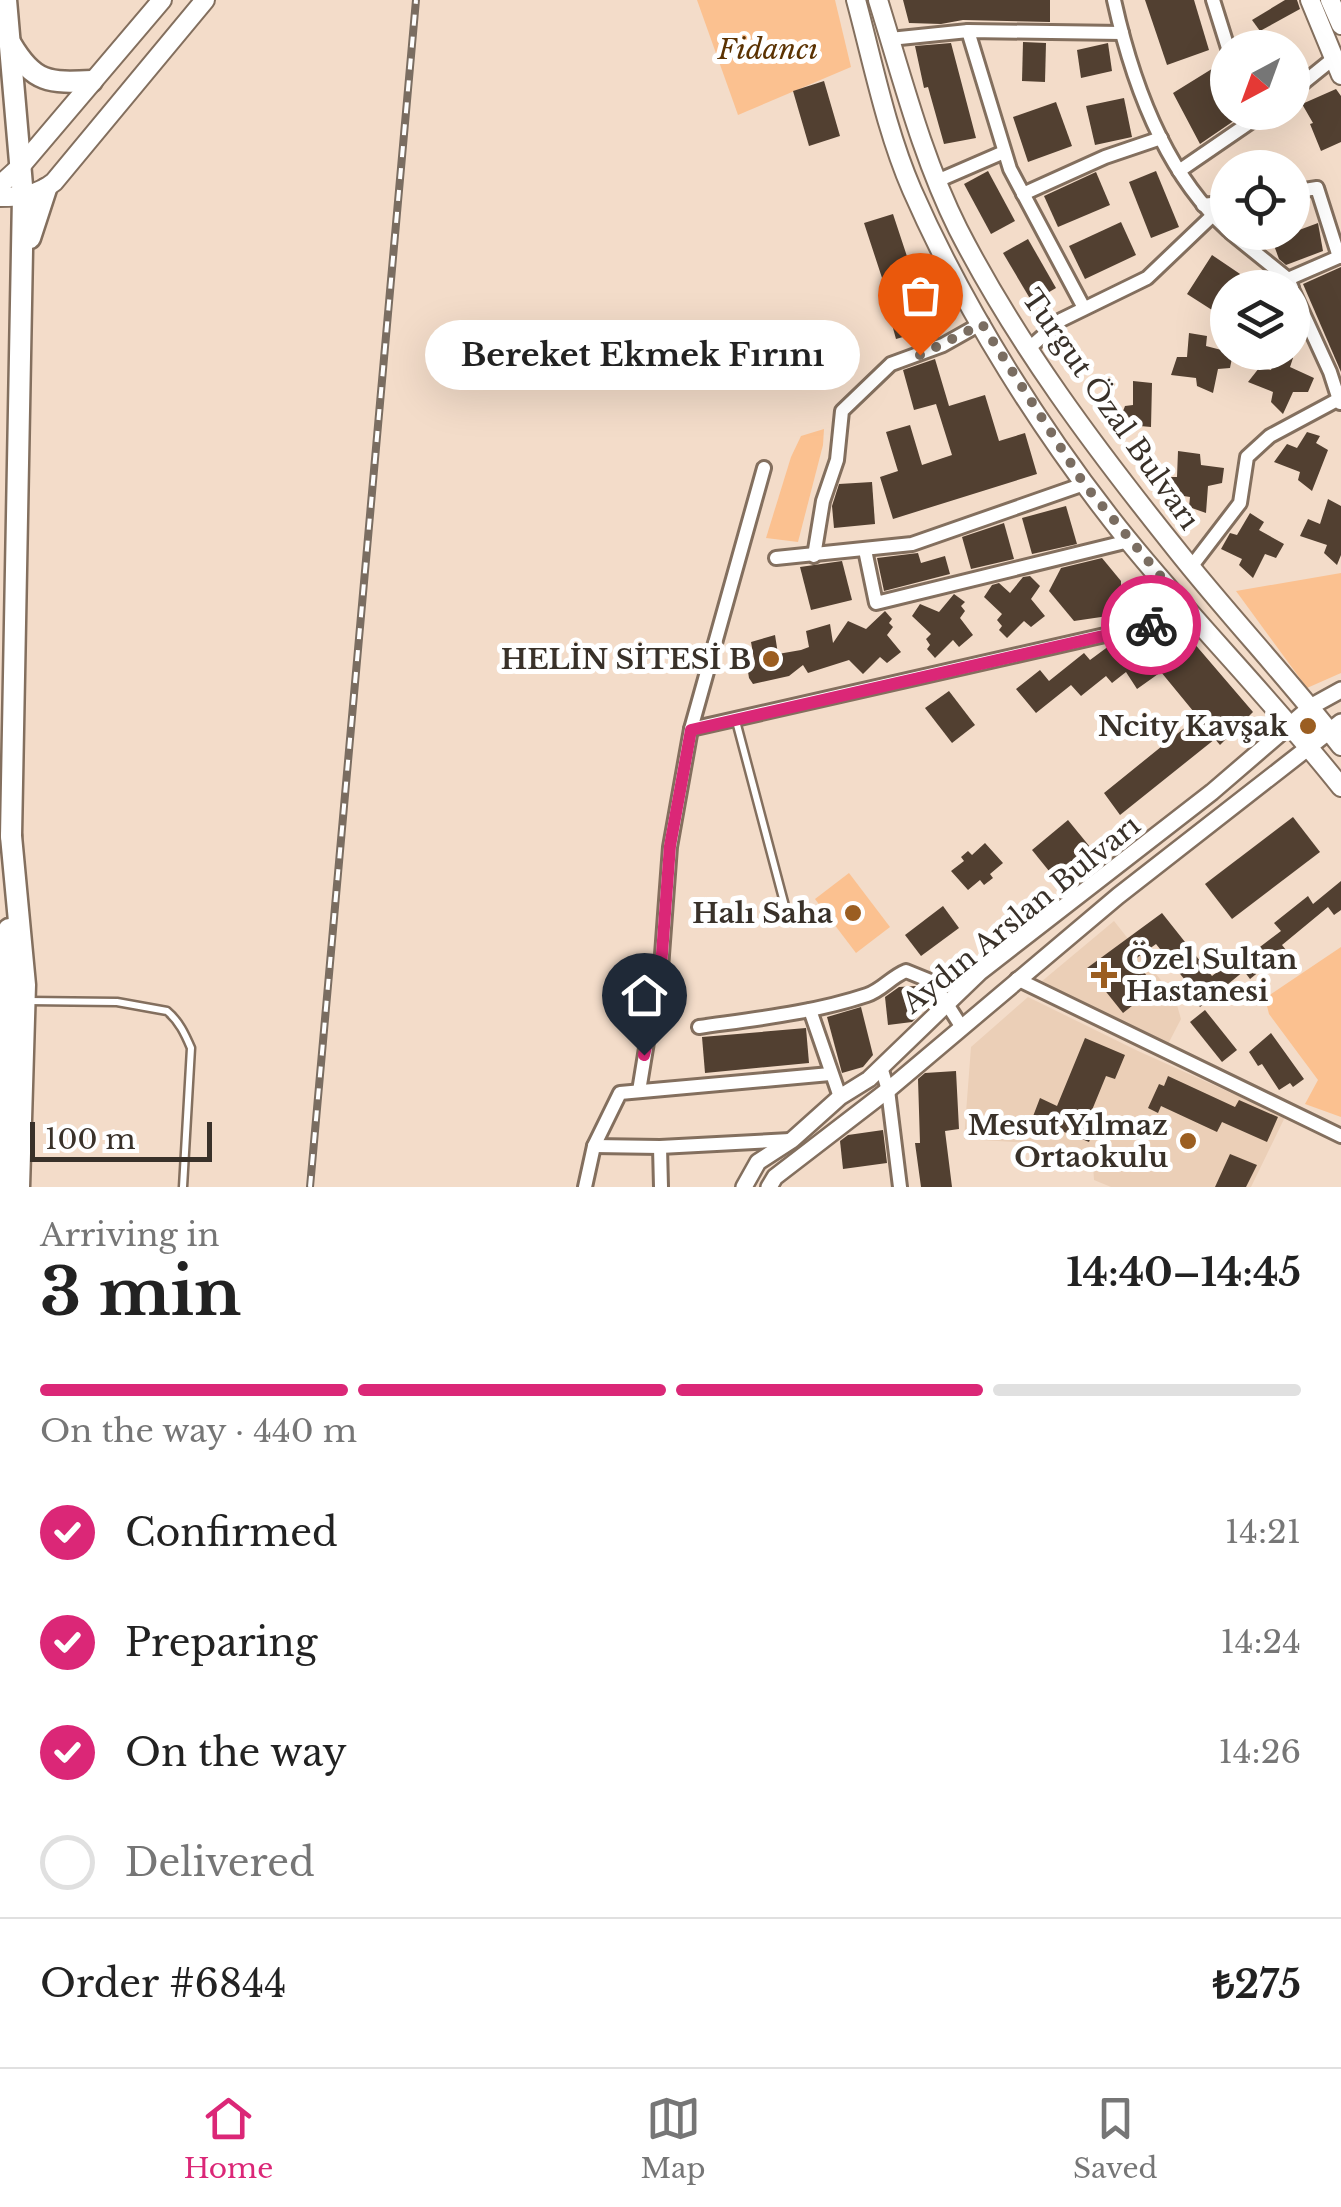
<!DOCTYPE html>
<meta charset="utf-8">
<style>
:root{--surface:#fff;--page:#f2f2f2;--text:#222;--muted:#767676;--line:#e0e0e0;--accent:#db2777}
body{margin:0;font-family:"Libre Baskerville",serif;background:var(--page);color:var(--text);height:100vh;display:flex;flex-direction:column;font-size:38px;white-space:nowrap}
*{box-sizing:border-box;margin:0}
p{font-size:32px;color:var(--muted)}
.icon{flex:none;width:55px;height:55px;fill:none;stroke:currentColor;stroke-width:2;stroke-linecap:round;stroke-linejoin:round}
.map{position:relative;height:1187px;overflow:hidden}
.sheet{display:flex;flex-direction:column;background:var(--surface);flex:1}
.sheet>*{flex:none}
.needle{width:65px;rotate:221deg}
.buttons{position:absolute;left:1210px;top:30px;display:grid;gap:20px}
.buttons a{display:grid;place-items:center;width:100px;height:100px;border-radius:50%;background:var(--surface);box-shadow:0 10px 40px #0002;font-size:50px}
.scale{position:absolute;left:30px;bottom:25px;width:182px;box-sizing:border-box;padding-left:10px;border:5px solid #393129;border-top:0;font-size:28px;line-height:35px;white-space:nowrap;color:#393129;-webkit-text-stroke:8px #fff;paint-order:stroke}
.pin{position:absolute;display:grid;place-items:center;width:85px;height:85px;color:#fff;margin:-102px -42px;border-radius:50% 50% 50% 0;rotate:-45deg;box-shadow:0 0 10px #0007}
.pin .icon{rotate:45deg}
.courier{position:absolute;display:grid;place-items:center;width:100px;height:100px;margin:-50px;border:8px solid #db2777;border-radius:50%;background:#fff;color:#222;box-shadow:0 2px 12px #0007}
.bubble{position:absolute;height:70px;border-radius:35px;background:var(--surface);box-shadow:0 10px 40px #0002;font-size:32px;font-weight:800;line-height:70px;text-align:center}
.headline em{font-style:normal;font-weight:800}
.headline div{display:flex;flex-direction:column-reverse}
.headline{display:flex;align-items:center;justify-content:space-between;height:170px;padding:0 40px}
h1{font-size:65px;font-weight:800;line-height:75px}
.bar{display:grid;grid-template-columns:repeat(4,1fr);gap:15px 10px;align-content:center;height:120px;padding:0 40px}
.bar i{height:12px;border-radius:8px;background:var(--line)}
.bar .current{background:var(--accent)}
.bar p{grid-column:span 4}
.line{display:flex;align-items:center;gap:25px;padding:0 40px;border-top:2px solid var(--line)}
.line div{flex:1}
ol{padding:0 40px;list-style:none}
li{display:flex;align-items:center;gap:30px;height:110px}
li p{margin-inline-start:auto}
li .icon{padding:10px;border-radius:50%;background:var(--accent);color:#fff;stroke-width:4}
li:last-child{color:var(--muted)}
li i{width:55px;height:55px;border:5px solid var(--line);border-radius:50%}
.tab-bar{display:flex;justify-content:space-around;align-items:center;height:140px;border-top:2px solid var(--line);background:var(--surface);font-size:28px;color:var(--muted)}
.tab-bar a{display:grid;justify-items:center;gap:5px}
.tab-bar .current{color:var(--accent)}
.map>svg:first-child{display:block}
.built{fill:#ebcfb7}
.green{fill:#fbc190}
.building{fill:#524031}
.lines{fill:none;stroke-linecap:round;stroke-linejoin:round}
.service-casing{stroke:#836f5e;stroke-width:11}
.minor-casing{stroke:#836f5e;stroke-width:18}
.tertiary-casing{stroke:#836f5e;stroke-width:20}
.secondary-casing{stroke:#836f5e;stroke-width:22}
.primary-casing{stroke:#836f5e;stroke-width:25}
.trunk-casing{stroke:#836f5e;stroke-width:25}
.service{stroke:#fff;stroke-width:6}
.minor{stroke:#fff;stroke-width:12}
.tertiary{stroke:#fff;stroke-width:15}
.secondary{stroke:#fff;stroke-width:18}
.primary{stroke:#fff;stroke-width:20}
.trunk{stroke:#fff;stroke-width:20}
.rail-casing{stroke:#7a6d61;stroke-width:8}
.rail{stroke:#fff;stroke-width:4;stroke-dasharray:11;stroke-linecap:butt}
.done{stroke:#7a6d61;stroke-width:10;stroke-dasharray:0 18}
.route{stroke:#db2777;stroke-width:12}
.poi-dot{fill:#9b5e21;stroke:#fff;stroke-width:4}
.labels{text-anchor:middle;stroke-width:10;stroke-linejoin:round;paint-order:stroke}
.park-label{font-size:28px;font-style:italic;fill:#5b3202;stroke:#fff}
.street-label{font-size:28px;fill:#393129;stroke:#fff}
.poi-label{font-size:28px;font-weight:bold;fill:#393129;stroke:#fff;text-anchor:end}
</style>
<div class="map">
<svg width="1341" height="1187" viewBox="0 0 1341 1187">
<rect width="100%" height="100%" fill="#f3dcc9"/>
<!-- built -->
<g class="built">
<path d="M1114 921 1175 998 1181 1019 1168 1044 1041 982Z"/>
<path d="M1028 997 1138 1051 1285 1117 1251 1187H1111L1094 1180 1093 1165 1033 1143 964 1139 971 1047Z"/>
</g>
<!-- green -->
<g class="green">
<path d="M697 0H835L851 67 738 115Z"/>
<path d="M824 429 823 445 798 542 766 538 791 457 801 436Z"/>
<path d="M1341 573V673L1307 688 1236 591Z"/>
<path d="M849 873 890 927 856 953 815 899Z"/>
<path d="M1341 947V1117L1305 1104 1318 1080 1269 1014 1265 998Z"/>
</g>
<!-- building -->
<g class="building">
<path d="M903 0H1050V22L963 20 941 24 909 23Z"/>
<path d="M1145 0H1194L1209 50 1167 65Z"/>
<path d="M1285 0H1297L1300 9 1260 31 1252 20Z"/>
<path d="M1023 42 1046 43 1045 82 1022 81Z"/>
<path d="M951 43 976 138 944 144 928 87 924 88 915 46Z"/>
<path d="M1108 43 1112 71 1081 78 1077 50Z"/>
<path d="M1215 67 1228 89 1223 92 1228 100V112H1235L1238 118 1200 144 1173 93Z"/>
<path d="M824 81 840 136 809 146 793 91Z"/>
<path d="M1336 89 1341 96V142L1321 151 1310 124 1313 123 1302 104Z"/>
<path d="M1124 98 1132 137 1095 145 1086 106Z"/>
<path d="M1056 102 1072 146 1028 162 1013 117Z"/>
<path d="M988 171 1015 221 991 234 964 184Z"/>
<path d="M1156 171 1179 227 1151 238 1129 182Z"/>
<path d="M1096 172 1110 205 1058 227 1044 196Z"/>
<path d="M893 214 931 329 896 339 882 288 885 287 864 223Z"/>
<path d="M1121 222 1136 255 1085 279 1069 246Z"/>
<path d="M1318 223 1323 251 1286 265 1279 259 1272 240Z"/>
<path d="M1028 239 1056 288 1032 302 1003 253Z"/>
<path d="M1212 255 1246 278 1248 274 1264 288H1228V313L1214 307 1212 310 1187 294Z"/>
<path d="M1341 267V372L1303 284Z"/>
<path d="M1189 333 1207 336 1206 346 1233 353 1230 368 1218 369 1213 393 1197 386 1196 378 1171 375 1177 357H1187Z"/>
<path d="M1277 352H1287L1293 358 1290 367 1314 378 1308 392H1293L1283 414 1271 402 1273 392 1248 382 1259 368 1271 370Z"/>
<path d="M935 359 949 406 985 395 999 441 1025 433 1037 474 893 519 880 477 898 471 886 432 910 425 922 465 952 455 936 404 914 410 903 370Z"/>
<path d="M1133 381 1152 383 1151 427 1118 424 1125 406 1133 405Z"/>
<path d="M1307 432 1320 436 1316 443 1328 450 1312 491 1298 480 1300 472 1274 462 1287 444 1297 448Z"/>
<path d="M1178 451 1200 454 1201 465 1224 468 1222 483 1208 486 1206 513 1189 507 1190 497 1164 493 1169 477H1177Z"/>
<path d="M872 482 875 524 834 528 832 506 839 484Z"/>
<path d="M1328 499 1341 506V555L1337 565 1324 553 1327 545 1300 536 1308 519 1320 524Z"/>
<path d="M1066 506 1077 544 1032 554 1022 518Z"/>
<path d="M1250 513 1264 522 1259 530 1284 544 1276 558 1265 554 1253 578 1239 565 1242 559 1221 549 1230 533 1237 535Z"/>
<path d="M1004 523 1014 559 971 569 962 537Z"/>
<path d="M918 553 921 563 945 556 950 574 884 591 877 558Z"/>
<path d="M1102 558 1121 581V588L1108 616 1074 621 1049 591 1061 568Z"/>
<path d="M842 561 852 600 811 610 800 567Z"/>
<path d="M1030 576 1040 586 1031 599 1045 616 1031 627 1024 621 1007 638 999 630 1002 626 997 620 1002 614 984 597 992 585 999 583 1010 593 1023 577Z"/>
<path d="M954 594 965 602 961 606 965 611 960 618 973 635 959 647 953 640 935 658 927 649 930 645 926 639 931 634 912 616 920 604 939 612Z"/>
<path d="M885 611 892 619 889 623 893 627 887 635 901 652 887 663 880 657 863 674 849 660 808 673 803 665 789 676 753 684 749 678 746 659H754L751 642 775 635 778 654 801 650 809 647 806 631 830 624 833 643 848 621 866 629Z"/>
<path d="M1181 628 1253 712 1220 745 1215 739 1120 815 1104 793 1198 717 1161 672 1137 689 1126 672 1112 683 1106 676 1081 696 1071 685 1036 713 1016 689 1040 670 1049 681 1084 653 1090 660 1113 643 1130 640 1137 649Z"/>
<path d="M949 691 975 725 952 743 925 708Z"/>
<path d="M1293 817 1320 852 1232 919 1205 884Z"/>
<path d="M1068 820 1090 847 1053 876 1032 850Z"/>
<path d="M985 843 1003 863 990 874 993 878 984 885 980 880 968 890 951 871 964 861 961 857 968 851 972 855Z"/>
<path d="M1341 881V910L1334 915 1328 907 1282 945 1286 950 1250 979 1244 971 1200 1007 1189 993 1193 990 1156 944 1134 960 1156 987 1123 1013 1087 968 1162 913 1212 976 1227 964 1231 969 1281 931 1274 923 1308 896 1313 904Z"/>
<path d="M943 906 959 928 921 956 905 935Z"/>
<path d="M916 986 919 1015 912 1022 888 1025 885 997 899 987Z"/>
<path d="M861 1007 873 1055 863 1067 842 1073 827 1017Z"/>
<path d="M1205 1010 1237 1050 1222 1062 1190 1022Z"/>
<path d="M806 1028 809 1063 705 1073 702 1037Z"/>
<path d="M1271 1033 1304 1079 1293 1087 1290 1083 1279 1090 1262 1064 1258 1066 1249 1052Z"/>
<path d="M1085 1038 1125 1055 1115 1079 1106 1076 1090 1115 1098 1119 1089 1142 1032 1119 1040 1098 1057 1106Z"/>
<path d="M956 1071 959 1129 945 1131 952 1187H921L915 1143H920L918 1079 925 1073Z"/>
<path d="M1168 1076 1235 1107 1239 1100 1278 1117 1267 1142 1222 1122 1217 1132 1161 1106 1158 1113 1148 1108 1159 1084 1164 1086Z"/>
<path d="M883 1130 887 1163 843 1169 840 1141 848 1135Z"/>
<path d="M1230 1154 1257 1165 1246 1187H1215Z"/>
</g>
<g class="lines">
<defs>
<g id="service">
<path d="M736 721 785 906"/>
<path d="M28 1001 117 1002 167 1011C179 1021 185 1034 191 1048L183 1187"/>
</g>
<g id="minor">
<path d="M1114 0C1132 82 1164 172 1228 230"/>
<path d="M1213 0 1228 48"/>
<path d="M968 31 1010 169 1084 308"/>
<path d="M890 39 968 31 1122 33"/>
<path d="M1292 92 1334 58"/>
<path d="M1179 171 1265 112"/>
<path d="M937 181 1004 152"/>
<path d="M1292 192 1317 188 1339 257"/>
<path d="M1023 194 1105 157 1161 138"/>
<path d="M1203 205 1228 202"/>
<path d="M1230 232 1288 279 1292 288"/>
<path d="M1288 279 1341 256"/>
<path d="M1292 289 1330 372 1340 403"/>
<path d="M1027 350 1061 320 1147 278 1212 216"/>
<path d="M764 468 691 729 1193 615"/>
<path d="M865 550 876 603 1129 541"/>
<path d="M814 556 823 501 837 460 842 411 891 364 943 345 982 323"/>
<path d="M776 558 912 544 1084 484"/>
<path d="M1191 567 1240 503 1247 457 1270 436 1339 399"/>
<path d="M1017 979 1341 1136"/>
<path d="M810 1010 840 1097"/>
<path d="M699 1027C755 1019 813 1013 867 995 882 990 891 977 906 971L933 982 961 1026"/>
<path d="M881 1067 888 1090 900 1187"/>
<path d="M639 1091 648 1036 659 995 670 847 691 729"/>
<path d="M594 1146 660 1147 790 1140"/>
<path d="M660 1147 661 1187"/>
<path d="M585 1187 594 1146 620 1093 830 1074"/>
</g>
<g id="tertiary">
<path d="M744 1187 758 1162 792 1140 840 1097 869 1079 980 972 1212 792 1312 706 1341 690"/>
<path d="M769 1187 775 1177 888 1090 1118 896 1341 722"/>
</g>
<g id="secondary">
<path d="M856 0C873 63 886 130 912 190 965 311 1044 436 1127 539 1196 624 1273 701 1341 787"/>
<path d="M878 0C902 77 922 157 958 229 1017 344 1095 448 1176 549 1229 616 1288 678 1341 746"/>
<path d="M1310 0 1341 75"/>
<path d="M1330 0 1341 25"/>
<path d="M0 185 21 166 162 0"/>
<path d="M0 197C20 197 38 195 54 182L205 0"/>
</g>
<g id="primary">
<path d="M6 0 23 197 11 836"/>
<path d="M11 44C34 83 49 83 92 81"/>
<path d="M30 238 46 189"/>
</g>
<g id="trunk">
<path d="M11 836 25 985 19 1187"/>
<path d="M2 1187 9 929"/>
</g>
</defs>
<!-- service casing -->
<use href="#service" class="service-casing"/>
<!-- minor casing -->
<use href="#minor" class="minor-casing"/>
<!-- tertiary casing -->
<use href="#tertiary" class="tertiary-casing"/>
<!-- secondary casing -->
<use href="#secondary" class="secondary-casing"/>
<!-- primary casing -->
<use href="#primary" class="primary-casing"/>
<!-- trunk casing -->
<use href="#trunk" class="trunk-casing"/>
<!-- service -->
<use href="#service" class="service"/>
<!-- minor -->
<use href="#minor" class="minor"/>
<!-- tertiary -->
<use href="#tertiary" class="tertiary"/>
<!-- secondary -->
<use href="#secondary" class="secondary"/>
<!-- primary -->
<use href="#primary" class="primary"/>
<!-- trunk -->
<use href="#trunk" class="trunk"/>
<defs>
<path id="rail" d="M310 1187 416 0"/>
</defs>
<!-- rail casing -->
<use href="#rail" class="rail-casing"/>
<!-- rail -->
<use href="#rail" class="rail"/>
</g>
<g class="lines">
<!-- done -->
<path class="done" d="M920 355 982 324 1084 484 1193 615 1151 625"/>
<!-- route -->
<path class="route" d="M644 1055 659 994 670 846 691 730 1151 625"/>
</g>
<!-- markers -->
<g class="poi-dot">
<circle cx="771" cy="659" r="10"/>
<circle cx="1308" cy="726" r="10"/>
<circle cx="853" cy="913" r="10"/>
<path d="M1099 960h10v10h10v10h-10v10h-10v-10h-10v-10h10z"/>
<circle cx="1188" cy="1141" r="10"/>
</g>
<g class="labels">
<!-- park labels -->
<g class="park-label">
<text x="768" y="59">Fidancı</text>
</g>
<!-- street labels -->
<g class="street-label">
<text transform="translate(1111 409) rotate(55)" y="10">Turgut Özal Bulvarı</text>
<text transform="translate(1021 914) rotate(-39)" y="10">Aydın Arslan Bulvarı</text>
</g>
<!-- poi labels -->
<g class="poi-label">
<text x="751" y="669">HELİN SİTESİ B</text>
<text x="1288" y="736">Ncity Kavşak</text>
<text x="833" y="923">Halı Saha</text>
<text x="1126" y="969" text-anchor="start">Özel Sultan<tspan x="1126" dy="32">Hastanesi</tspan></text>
<text x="1168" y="1135">Mesut Yılmaz<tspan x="1168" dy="32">Ortaokulu</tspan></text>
</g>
</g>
</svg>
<div class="buttons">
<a><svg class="needle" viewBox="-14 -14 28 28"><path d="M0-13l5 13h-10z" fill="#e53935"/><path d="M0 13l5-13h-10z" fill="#767676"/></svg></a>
<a><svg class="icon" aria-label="locate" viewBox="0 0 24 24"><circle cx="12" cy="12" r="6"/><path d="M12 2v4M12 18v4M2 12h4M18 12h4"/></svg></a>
<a><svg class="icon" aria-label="layers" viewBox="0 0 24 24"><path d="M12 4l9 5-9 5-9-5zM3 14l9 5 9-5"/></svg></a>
</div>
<div class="scale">100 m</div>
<div class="pin" style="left:920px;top:355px;background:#ea580c"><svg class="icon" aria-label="bag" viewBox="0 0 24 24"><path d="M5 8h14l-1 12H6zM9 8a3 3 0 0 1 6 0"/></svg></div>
<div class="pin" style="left:644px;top:1055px;background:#1f2937"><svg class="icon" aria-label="home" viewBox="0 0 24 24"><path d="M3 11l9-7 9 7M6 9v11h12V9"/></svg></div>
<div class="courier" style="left:1151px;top:625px"><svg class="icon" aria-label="bike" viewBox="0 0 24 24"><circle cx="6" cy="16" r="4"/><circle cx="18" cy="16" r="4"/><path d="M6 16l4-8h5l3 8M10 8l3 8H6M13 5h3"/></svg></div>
<div class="bubble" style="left:425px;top:320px;width:435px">Bereket Ekmek Fırını</div>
</div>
<section class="sheet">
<div class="headline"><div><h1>3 min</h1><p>Arriving in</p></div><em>14:40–14:45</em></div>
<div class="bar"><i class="current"></i><i class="current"></i><i class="current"></i><i></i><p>On the way · 440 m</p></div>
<ol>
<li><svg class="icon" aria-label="check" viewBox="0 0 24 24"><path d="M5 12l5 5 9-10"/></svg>Confirmed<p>14:21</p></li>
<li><svg class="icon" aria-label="check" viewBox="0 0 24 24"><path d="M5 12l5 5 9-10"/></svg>Preparing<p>14:24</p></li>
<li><svg class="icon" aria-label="check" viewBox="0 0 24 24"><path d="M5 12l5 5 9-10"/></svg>On the way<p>14:26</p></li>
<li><i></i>Delivered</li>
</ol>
<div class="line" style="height:130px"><div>Order #6844</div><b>₺275</b></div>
</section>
<nav class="tab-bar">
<a class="current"><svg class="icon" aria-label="home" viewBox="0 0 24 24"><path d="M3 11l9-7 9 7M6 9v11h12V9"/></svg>Home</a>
<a><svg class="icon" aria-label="map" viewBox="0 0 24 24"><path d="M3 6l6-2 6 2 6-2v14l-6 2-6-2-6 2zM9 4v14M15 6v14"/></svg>Map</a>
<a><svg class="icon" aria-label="saved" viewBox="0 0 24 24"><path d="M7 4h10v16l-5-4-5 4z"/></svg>Saved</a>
</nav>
